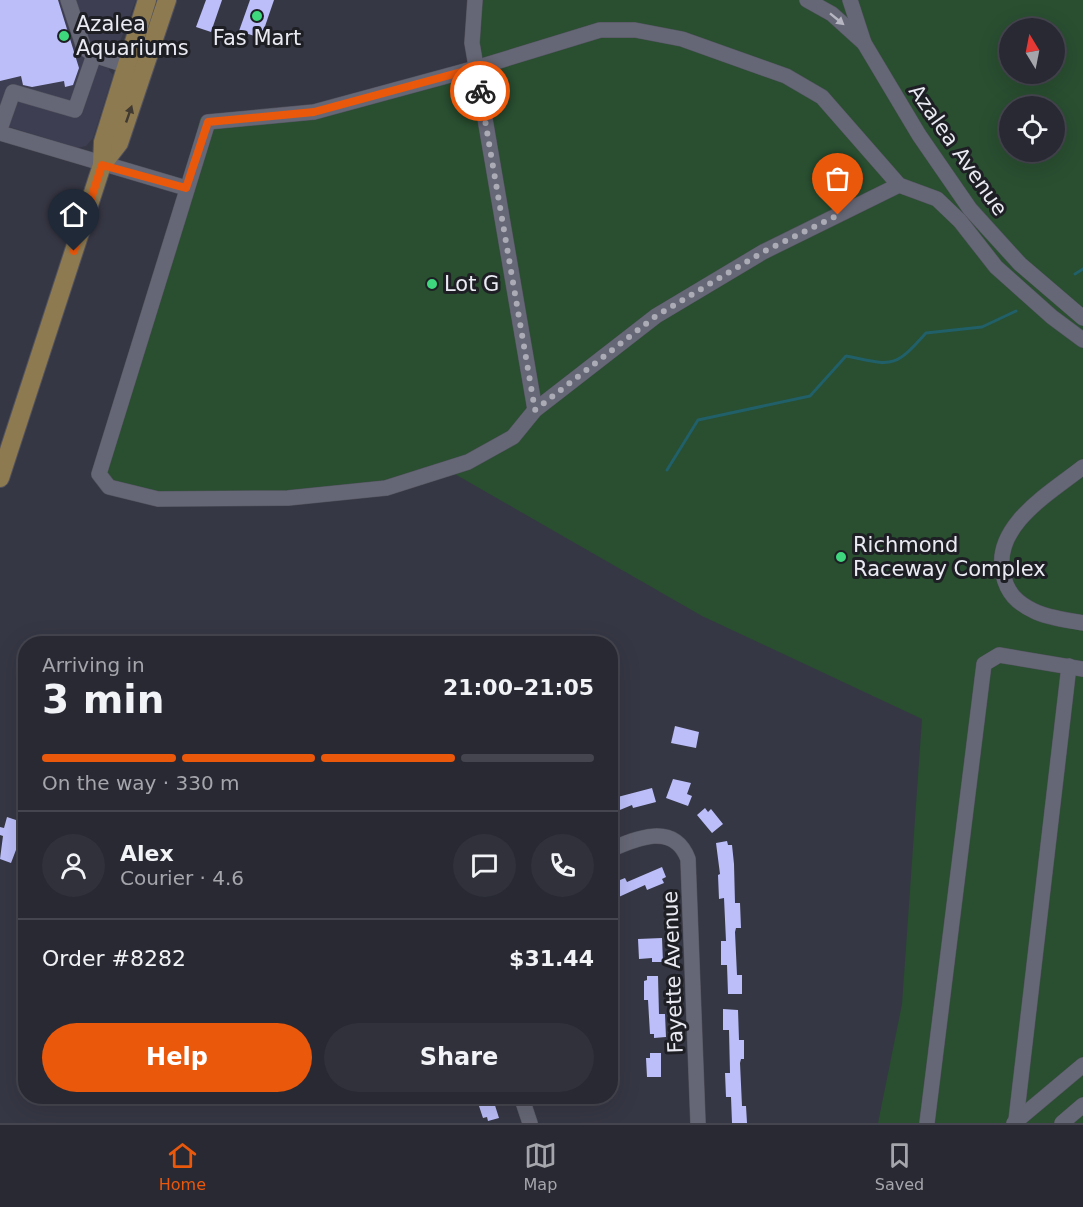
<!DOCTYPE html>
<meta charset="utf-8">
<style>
:root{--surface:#282933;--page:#30313b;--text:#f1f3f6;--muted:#a5a6ac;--line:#44454e;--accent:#ea580c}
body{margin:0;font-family:"DejaVu Sans",sans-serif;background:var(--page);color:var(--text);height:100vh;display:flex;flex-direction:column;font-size:22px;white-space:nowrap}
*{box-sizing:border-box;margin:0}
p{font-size:20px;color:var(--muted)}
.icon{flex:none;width:33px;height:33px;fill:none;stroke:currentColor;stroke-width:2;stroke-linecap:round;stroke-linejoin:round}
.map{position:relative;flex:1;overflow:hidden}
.sheet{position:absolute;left:18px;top:636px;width:600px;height:468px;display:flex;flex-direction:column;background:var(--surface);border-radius:24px;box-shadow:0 6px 24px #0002,0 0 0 2px var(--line)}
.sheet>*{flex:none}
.needle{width:39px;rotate:350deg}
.controls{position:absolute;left:999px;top:18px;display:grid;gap:12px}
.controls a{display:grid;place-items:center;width:66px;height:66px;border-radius:50%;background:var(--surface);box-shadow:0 6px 24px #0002,0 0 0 2px var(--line);font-size:30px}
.pin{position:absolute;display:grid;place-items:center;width:51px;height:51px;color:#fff;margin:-62px -26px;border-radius:50% 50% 50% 0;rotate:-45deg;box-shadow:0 0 6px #0007}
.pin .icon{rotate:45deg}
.courier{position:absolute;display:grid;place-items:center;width:60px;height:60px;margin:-30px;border:4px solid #ea580c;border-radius:50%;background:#fff;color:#222;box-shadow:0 2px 8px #0007}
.head em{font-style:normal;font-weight:800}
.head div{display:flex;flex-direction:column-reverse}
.head{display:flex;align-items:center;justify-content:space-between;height:102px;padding:0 24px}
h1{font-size:39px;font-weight:800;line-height:45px}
.bar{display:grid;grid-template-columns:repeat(4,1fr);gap:9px 6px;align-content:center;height:72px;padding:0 24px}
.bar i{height:8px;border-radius:4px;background:var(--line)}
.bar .active{background:var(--accent)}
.bar p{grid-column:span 4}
.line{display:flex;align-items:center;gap:15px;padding:0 24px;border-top:2px solid var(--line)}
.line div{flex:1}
.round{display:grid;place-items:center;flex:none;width:63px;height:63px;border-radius:32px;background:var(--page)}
.primary-button{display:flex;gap:12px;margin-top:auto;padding:12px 24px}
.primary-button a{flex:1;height:69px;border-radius:36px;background:var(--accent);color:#fff;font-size:24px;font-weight:800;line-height:69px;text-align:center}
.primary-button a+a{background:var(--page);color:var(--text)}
.menu{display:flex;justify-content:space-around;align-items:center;height:84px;border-top:2px solid var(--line);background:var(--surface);font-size:16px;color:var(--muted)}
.menu a{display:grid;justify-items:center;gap:3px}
.menu .active{color:var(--accent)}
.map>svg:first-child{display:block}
.built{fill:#3e3e52}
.green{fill:#294e30;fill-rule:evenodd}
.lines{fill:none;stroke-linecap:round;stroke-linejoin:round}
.stream{stroke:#215f69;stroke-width:3}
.building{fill:#bbbef8}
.minor-casing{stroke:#52535e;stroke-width:16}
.major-casing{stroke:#52535e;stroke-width:20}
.minor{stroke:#666776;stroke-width:15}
.major{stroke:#8e7a50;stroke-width:18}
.oneway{fill:#b5b6c1}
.oneway2{fill:#403a32}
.done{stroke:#ababb6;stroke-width:6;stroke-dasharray:0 10.8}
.route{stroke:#ea580c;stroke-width:8}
.poi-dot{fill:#3ed77d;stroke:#1e1f25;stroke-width:2}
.labels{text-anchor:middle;stroke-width:6;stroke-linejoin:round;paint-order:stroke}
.poi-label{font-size:21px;fill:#eaeaf3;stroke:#1e1f25;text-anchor:start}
.street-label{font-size:21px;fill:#eaeaf3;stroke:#1e1f25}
</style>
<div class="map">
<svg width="1083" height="1123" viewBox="0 0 1083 1123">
<rect width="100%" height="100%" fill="#363744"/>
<!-- built -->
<path class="built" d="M0 0H136L109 70 113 75 93 138 86 146 77 148 68 145 0 124Z"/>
<!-- green -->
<path class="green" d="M475 0H1083V1123H878L902 1004 922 719 702 616 453 473 316 491 143 497 96 476 188 172 200 118H254L476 68ZM1010 28H1054V74H1010ZM1010 106H1054V152H1010Z"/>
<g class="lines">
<!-- stream -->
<g class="stream">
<path d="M1075 274 1083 269"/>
<path d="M667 470 698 420 810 396 846 356C892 365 893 370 926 333L982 327 1016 311"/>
</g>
</g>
<!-- building -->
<g class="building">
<path d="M0 0H58L79 68 73 85 65 87 64 81 32 87 23 85 21 76 0 81Z"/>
<path d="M206 0H222L211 32 196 27Z"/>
<path d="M250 0H274L261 38 239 31Z"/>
<path d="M675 726 699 732 696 748 671 743Z"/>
<path d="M673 779 691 783 687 794 692 796 688 806 666 798Z"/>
<path d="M652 788 656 802 633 808 632 805 610 814V799Z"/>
<path d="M705 808 708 812 711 809 723 824 712 833 697 815Z"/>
<path d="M7 817 25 823 22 834 26 835V844L19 842 11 863 0 859 3 836 0 835V827L4 828Z"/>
<path d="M727 841 728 845H732L734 864 735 903H740L741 928H736L735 932 737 975H742V994H728L727 965H721V941H726L724 898 719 899 718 875 720 874 716 843Z"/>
<path d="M662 867 666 877 662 879 664 883 647 890 645 885 610 901V884L625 878 627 882Z"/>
<path d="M662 938 663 962H652V958L639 959 638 939Z"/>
<path d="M647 976H658L659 1014H665L666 1037 654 1038V1034H650L648 1000H644V981L647 980Z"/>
<path d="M723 1009 738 1010 739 1040H744V1059H741L740 1063 742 1106H746L747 1123H732L731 1097H726L725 1073H730L729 1030H723Z"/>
<path d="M650 1053H661V1077H647L646 1058H650Z"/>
<path d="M487 1096H492L499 1118 488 1121 487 1117 483 1118 477 1100Z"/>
</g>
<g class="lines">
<defs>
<g id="minor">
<path d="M68 0 84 48 94 55"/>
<path d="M475 0 472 43 535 410"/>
<path d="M807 0 832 14 864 43 919 135 970 209 1020 264 1083 318"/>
<path d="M850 0 864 43"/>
<path d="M0 129 13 92 75 110 94 55 125 65"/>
<path d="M0 133 186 188"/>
<path d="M899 185 763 252 656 316 535 410 513 437 468 462 386 488 288 498 158 499 109 487 99 474 208 122 314 112 476 68 600 30H635L682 39 786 76 822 97 899 185 937 199 960 221 996 267 1052 317 1083 340"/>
<path d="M1083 467C1050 493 992 526 1003 574 1007 593 1017 603 1034 611 1048 618 1067 620 1083 623"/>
<path d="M610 850C637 838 674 822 688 859L698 1123"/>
<path d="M521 1096 530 1123"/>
<path d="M1016 1120 1069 666"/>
<path d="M927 1123 984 664 999 655 1083 669"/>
<path d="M1014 1123 1083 1065"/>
<path d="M1062 1123 1083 1105"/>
</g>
<g id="major">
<path d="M102 165 119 143 167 0"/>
<path d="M0 478 102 165 103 142 147 0"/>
</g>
</defs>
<!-- minor casing -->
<use href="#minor" class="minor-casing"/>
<!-- major casing -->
<use href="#major" class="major-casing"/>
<!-- minor -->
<use href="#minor" class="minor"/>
<!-- major -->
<use href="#major" class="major"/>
</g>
<!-- one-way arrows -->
<defs><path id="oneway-solid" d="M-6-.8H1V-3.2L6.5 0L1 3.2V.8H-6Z" transform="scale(1.5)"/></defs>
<use class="oneway" href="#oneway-solid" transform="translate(837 19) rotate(39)"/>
<use class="oneway2" href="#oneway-solid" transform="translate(129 114) rotate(-71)"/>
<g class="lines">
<!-- done -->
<path class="done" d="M480 91 535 410 656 316 763 252 838 215"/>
<!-- route -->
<path class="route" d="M74 251 102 165 186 188 208 122 314 112 476 68 480 91"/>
</g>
<!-- markers -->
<g class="poi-dot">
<circle cx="257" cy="16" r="6"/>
<circle cx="64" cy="36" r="6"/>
<circle cx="432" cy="284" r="6"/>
<circle cx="841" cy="557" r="6"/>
</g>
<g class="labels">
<!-- poi labels -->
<g class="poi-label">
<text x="76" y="31">Azalea<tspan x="76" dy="24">Aquariums</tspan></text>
<text x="257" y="45" text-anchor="middle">Fas Mart</text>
<text x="444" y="291">Lot G</text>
<text x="853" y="552">Richmond<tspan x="853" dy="24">Raceway Complex</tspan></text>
</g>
<!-- street labels -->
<g class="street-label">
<text transform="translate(958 150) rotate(55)" y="7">Azalea Avenue</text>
<text transform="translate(673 972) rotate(-92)" y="7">Fayette Avenue</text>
</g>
</g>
</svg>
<div class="controls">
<a><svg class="needle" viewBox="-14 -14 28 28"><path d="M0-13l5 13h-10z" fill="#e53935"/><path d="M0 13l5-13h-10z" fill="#a5a6ac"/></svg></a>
<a><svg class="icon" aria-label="locate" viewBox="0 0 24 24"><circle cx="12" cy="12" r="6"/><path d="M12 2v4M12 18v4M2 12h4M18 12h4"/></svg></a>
</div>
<div class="pin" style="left:838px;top:215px;background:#ea580c"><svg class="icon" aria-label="bag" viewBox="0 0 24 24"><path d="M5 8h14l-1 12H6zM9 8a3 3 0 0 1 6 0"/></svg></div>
<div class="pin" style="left:74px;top:251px;background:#1f2937"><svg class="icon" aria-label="home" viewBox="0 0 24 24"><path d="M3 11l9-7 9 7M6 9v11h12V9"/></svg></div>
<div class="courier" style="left:480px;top:91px"><svg class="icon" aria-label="bike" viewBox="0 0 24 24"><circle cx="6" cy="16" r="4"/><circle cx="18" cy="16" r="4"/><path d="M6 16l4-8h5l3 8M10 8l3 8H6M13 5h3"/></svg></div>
<section class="sheet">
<div class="head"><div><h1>3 min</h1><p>Arriving in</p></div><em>21:00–21:05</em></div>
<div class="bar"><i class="active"></i><i class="active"></i><i class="active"></i><i></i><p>On the way · 330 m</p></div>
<div class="line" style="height:108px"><a class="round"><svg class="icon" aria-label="person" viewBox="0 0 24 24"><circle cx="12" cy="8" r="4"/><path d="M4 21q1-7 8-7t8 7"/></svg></a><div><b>Alex</b><p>Courier · 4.6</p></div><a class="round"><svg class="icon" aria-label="chat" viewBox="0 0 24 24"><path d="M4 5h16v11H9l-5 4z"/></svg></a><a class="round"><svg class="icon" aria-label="phone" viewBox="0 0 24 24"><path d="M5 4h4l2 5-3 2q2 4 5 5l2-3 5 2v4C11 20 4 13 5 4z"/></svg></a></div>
<div class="line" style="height:78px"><div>Order #8282</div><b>$31.44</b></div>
<div class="primary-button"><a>Help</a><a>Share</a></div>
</section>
</div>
<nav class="menu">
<a class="active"><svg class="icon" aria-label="home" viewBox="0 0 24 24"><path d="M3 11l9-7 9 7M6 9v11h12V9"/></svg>Home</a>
<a><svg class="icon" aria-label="map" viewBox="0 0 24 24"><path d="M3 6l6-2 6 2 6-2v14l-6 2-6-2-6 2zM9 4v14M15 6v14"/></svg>Map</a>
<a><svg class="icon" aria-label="saved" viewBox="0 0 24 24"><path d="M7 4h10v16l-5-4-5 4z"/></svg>Saved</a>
</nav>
